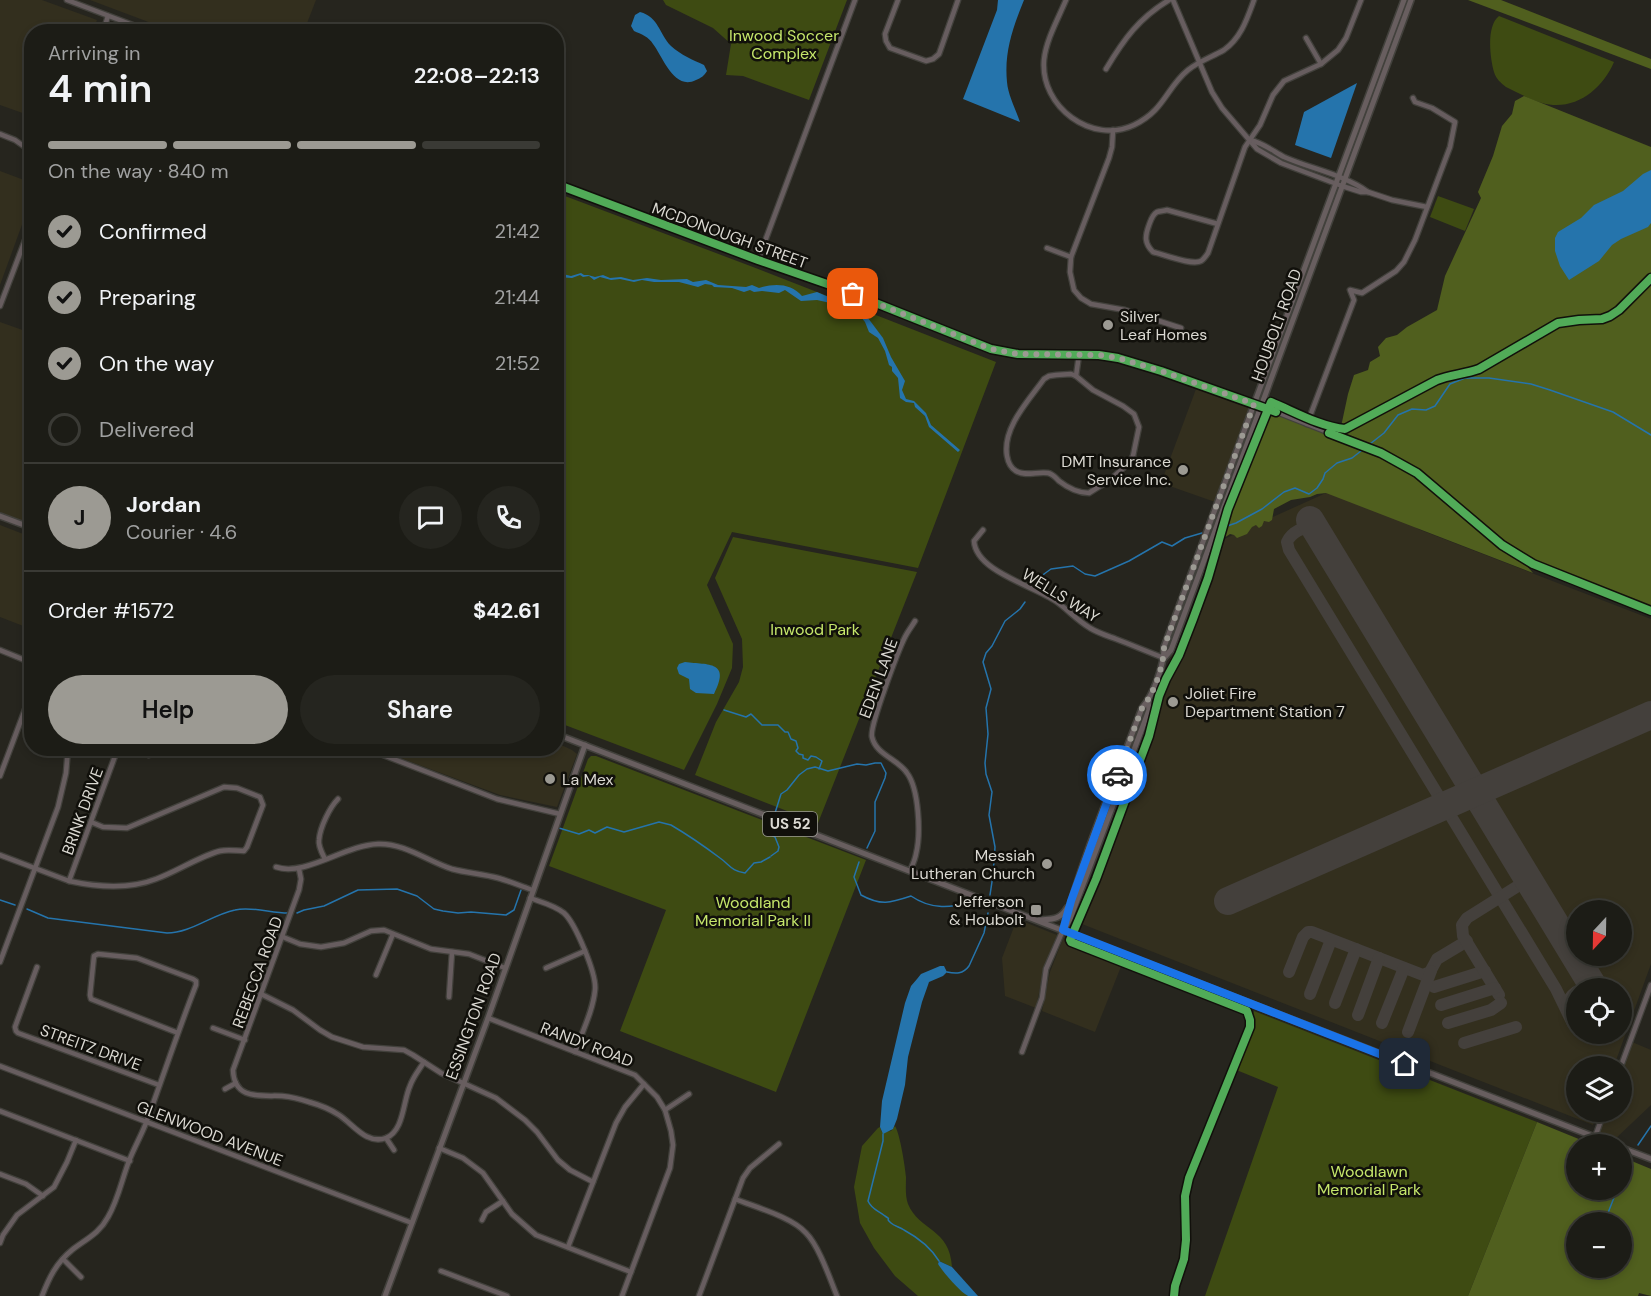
<!DOCTYPE html>
<meta charset="utf-8">
<style>
:root{--surface:#1c1c16;--page:#25251f;--text:#f1f3f6;--muted:#a0a1a1;--line:#3a3a35;--accent:#9c9a93}
body{margin:0;font-family:"DM Sans",sans-serif;background:var(--page);color:var(--text);height:100vh;display:flex;flex-direction:column;font-size:22px;white-space:nowrap}
*{box-sizing:border-box;margin:0}
p{font-size:20px;color:var(--muted)}
.icon{flex:none;width:33px;height:33px;fill:none;stroke:currentColor;stroke-width:2;stroke-linecap:round;stroke-linejoin:round}
.map{position:relative;flex:1;overflow:hidden}
.details{position:absolute;left:24px;top:24px;width:540px;height:732px;display:flex;flex-direction:column;background:var(--surface);border-radius:24px;box-shadow:0 3px 9px #0003,0 0 0 2px var(--line)}
.details>*{flex:none}
.needle{width:39px;rotate:202deg}
.tools{position:absolute;left:1566px;top:900px;display:grid;gap:12px}
.tools a{display:grid;place-items:center;width:66px;height:66px;border-radius:50%;background:var(--surface);box-shadow:0 3px 9px #0003,0 0 0 2px var(--line);font-size:30px}
.pin{position:absolute;display:grid;place-items:center;width:51px;height:51px;color:#fff;margin:-26px;border-radius:12px;box-shadow:0 3px 9px #0006}
.courier{position:absolute;display:grid;place-items:center;width:60px;height:60px;margin:-30px;border:4px solid #1a73e8;border-radius:50%;background:#fff;color:#222;box-shadow:0 2px 8px #0007}
.overview em{font-style:normal;font-weight:600}
.overview div{display:flex;flex-direction:column-reverse}
.overview{display:flex;align-items:center;justify-content:space-between;height:102px;padding:0 24px}
h1{font-size:39px;font-weight:600;line-height:45px}
.bar{display:grid;grid-template-columns:repeat(4,1fr);gap:9px 6px;align-content:center;height:72px;padding:0 24px}
.bar i{height:8px;border-radius:4px;background:var(--line)}
.bar .selected{background:var(--accent)}
.bar p{grid-column:span 4}
.line{display:flex;align-items:center;gap:15px;padding:0 24px;border-top:2px solid var(--line)}
.line div{flex:1}
.round{display:grid;place-items:center;flex:none;width:63px;height:63px;border-radius:32px;background:var(--page)}
ol{padding:0 24px;list-style:none}
li{display:flex;align-items:center;gap:18px;height:66px}
li p{margin-inline-start:auto}
li .icon{padding:6px;border-radius:50%;background:var(--accent);color:#111;stroke-width:4}
li:last-child{color:var(--muted)}
li i{width:33px;height:33px;border:3px solid var(--line);border-radius:50%}
.primary-button{display:flex;gap:12px;margin-top:auto;padding:12px 24px}
.primary-button a{flex:1;height:69px;border-radius:36px;background:var(--accent);color:#111;font-size:24px;font-weight:600;line-height:69px;text-align:center}
.primary-button a+a{background:var(--page);color:var(--text)}
.map>svg:first-child{display:block}
.built{fill:#332f1e;fill-rule:evenodd}
.green{fill:#3e4b12}
.forest{fill:#505f1e;fill-rule:evenodd}
.water{fill:#2574ac}
.lines{fill:none;stroke-linecap:round;stroke-linejoin:round}
.stream{stroke:#2574ac;stroke-width:1.5}
.taxiway{stroke:#44403c;stroke-width:12}
.runway{stroke:#44403c;stroke-width:28}
.minor-casing{stroke:#42413c;stroke-width:7}
.major-casing{stroke:#42413c;stroke-width:8}
.minor{stroke:#675d5f;stroke-width:4.5}
.major{stroke:#685e5f;stroke-width:5}
.cycleway-casing{stroke:#11100b;stroke-width:11}
.cycleway{stroke:#51ab58;stroke-width:8}
.done{stroke:#9c9a93;stroke-width:6;stroke-dasharray:0 10.8}
.route{stroke:#1a73e8;stroke-width:8}
.poi-dot{fill:#9c9a93;stroke:#11100b;stroke-width:2}
.labels{text-anchor:middle;stroke-width:5;stroke-linejoin:round;paint-order:stroke}
.shield{fill:#11100b;stroke:#9e9d96;stroke-width:1.5}
.shield-label{font-size:15px;font-weight:bold;fill:#dbd9d2}
.park-label{font-size:16px;fill:#c6e76b;stroke:#11100b}
.street-label{font-size:16px;fill:#dbd9d2;stroke:#11100b}
.poi-label{font-size:16px;fill:#dbd9d2;stroke:#11100b;text-anchor:start}
</style>
<div class="map">
<svg width="1651" height="1296" viewBox="0 0 1651 1296">
<rect width="100%" height="100%" fill="#26251e"/>
<!-- built -->
<g class="built">
<path d="M0 0H42L97 20 93 31 32 32 31 116 0 105Z"/>
<path d="M90 0H316L304 31 175 32Z"/>
<path d="M0 171 32 183 31 200 0 285Z"/>
<path d="M0 322 31 333V524L0 512Z"/>
<path d="M1199 381 1253 401 1215 502 1161 483Z"/>
<path d="M1349 467 1418 529 1651 619V964L1614 1066H1576V1112H1598L1593 1125 1082 924 1159 714 1151 710 1172 654 1181 656 1222 540 1326 493ZM1576 910H1622V956H1576ZM1576 988H1622V1034H1576Z"/>
<path d="M0 525 31 537V629L0 617Z"/>
<path d="M557 743 572 750 577 754 557 807 500 795 376 749 556 748Z"/>
<path d="M1017 919 1057 935 1044 968 1036 1008 1005 996 1002 958Z"/>
<path d="M1064 936 1124 959 1095 1032 1042 1011 1050 972Z"/>
<path d="M1632 1042 1651 1050V1105L1614 1140 1598 1134 1607 1112H1622V1071Z"/>
</g>
<!-- green -->
<g class="green">
<path d="M663 0H847L809 100 743 76 726 75 731 44 713 28 666 5Z"/>
<path d="M1499 16 1614 62C1602 90 1574 112 1542 103 1529 99 1518 93 1506 87 1501 83 1496 79 1494 72 1490 58 1486 26 1499 16Z"/>
<path d="M557 193 753 267 996 362 918 568 732 532 707 585 733 644 732 668 717 704 684 770 557 722Z"/>
<path d="M1438 196 1474 209 1465 231 1430 217Z"/>
<path d="M733 537 917 572 818 823 695 775 716 722 739 682 743 667 742 639 715 578Z"/>
<path d="M591 756H596L866 860 776 1092 620 1031 666 910 549 866 588 759Z"/>
<path d="M1254 1011 1537 1122 1468 1296H1205L1278 1087 1234 1069Z"/>
<path d="M895 1126C900 1134 905 1166 906 1177 906 1186 905 1196 908 1204 919 1231 950 1228 952 1267L939 1261 938 1264 959 1288 968 1296H918L895 1276 874 1248 860 1223 854 1187 862 1146 878 1128 880 1127 882 1132 891 1131Z"/>
</g>
<!-- forest -->
<g class="forest">
<path d="M1468 0H1501L1651 59V69Z"/>
<path d="M1524 96 1651 147V611L1519 557 1533 573 1326 493 1317 494 1310 497 1291 500 1274 509 1272 520 1269 522 1264 521 1262 526 1259 528 1256 525 1252 527 1247 534 1237 538 1234 535 1230 534 1224 538 1217 531 1259 417 1268 409 1339 436 1348 394 1354 375 1368 370 1370 362 1380 356 1378 347 1386 338 1397 335 1407 327 1437 310 1445 276 1481 198 1478 192 1493 156 1502 126 1512 114 1515 101Z"/>
<path d="M1537 1122 1591 1144H1576V1190H1622V1157L1651 1169V1296L1639 1293 1638 1296H1468ZM1576 1222H1622V1268H1576Z"/>
</g>
<!-- water -->
<g class="water">
<path d="M998 0H1024C1013 27 1004 52 1007 82 1008 95 1016 110 1020 122L963 99 997 10Z"/>
<path d="M640 12C659 17 659 34 671 46 681 55 693 60 704 65L707 71C704 76 701 78 696 80 674 91 663 57 653 44 649 37 641 34 634 31L631 26 635 15Z"/>
<path d="M1357 83 1331 158 1295 145 1304 112Z"/>
<path d="M1651 170V223L1648 227 1621 239 1612 245 1599 261 1569 280 1560 266 1555 251V238L1558 232 1581 218 1594 205 1623 191 1643 174Z"/>
<path d="M559 273 571 276 581 273 584 275H588L595 277 603 275 610 278 621 277 633 280 647 278 661 280 687 279 693 282 706 280 718 285 746 287 752 285 759 288C774 283 791 283 802 296L817 292 852 307 865 314 883 338 891 357 905 381 902 390 906 399 914 401 926 413 931 425 960 450 958 452 929 427 925 416 915 407 914 403 906 402 900 398 898 378 892 371V367L889 365 885 351 878 338 869 332 865 322 861 317 848 310 826 302 817 300 801 301 785 290 779 293 762 291 754 292 750 290 744 292 732 288 714 287 712 285 705 284 698 287 679 282H654L642 280 634 282 620 279 611 280 600 277 594 280 589 276 583 277 580 275 572 278 557 277Z"/>
<path d="M685 662C709 665 731 661 714 694L696 693 690 689 689 679 679 674 677 668 679 664Z"/>
<path d="M940 966H944L947 972 943 976 929 982 928 985 922 1002 908 1057 905 1085 897 1119 893 1129 883 1134 880 1127 882 1101 905 1003 911 986 917 979 921 974Z"/>
<path d="M939 1261 952 1267 978 1296C977 1296 969 1296 968 1296 960 1292 943 1272 938 1264Z"/>
</g>
<g class="lines">
<!-- stream -->
<g class="stream">
<path d="M1221 528 1236 523 1262 509 1284 492 1295 488 1309 494 1317 488 1323 479 1325 473 1337 463 1352 458 1384 433 1398 415 1412 409 1426 410 1435 406 1450 384 1465 378H1489L1531 384 1550 390 1613 412 1651 435"/>
<path d="M1035 586 1044 574 1051 569 1073 566 1085 574 1095 576 1129 561 1162 542 1172 546 1185 538 1202 533"/>
<path d="M724 710 746 717 751 714 762 725H778L785 732H788L791 739 796 741 798 748 796 751 799 754 803 755V758L808 760 811 756 816 757 822 761 819 769"/>
<path d="M775 813 781 794 787 790 799 775 807 769 815 767 828 771 857 764 866 765 875 763H881L886 773 885 778 875 802V831L867 848"/>
<path d="M770 827 768 832 769 834 775 837 779 847 778 851 771 856"/>
<path d="M559 828 579 834 589 830 595 833 607 827 624 832 659 822 671 825C688 835 704 846 720 858 730 865 731 871 745 873L754 863 761 862 770 857"/>
<path d="M859 862 854 877 861 895C881 906 890 903 911 896 930 909 948 908 970 903"/>
<path d="M990 895 993 875 995 847 989 815 992 792 986 774 985 763 988 734 986 708 991 689 983 662 986 653 992 646 1005 621 1020 609 1025 602"/>
<path d="M0 900 15 905"/>
<path d="M27 909 48 918 167 933C191 933 211 915 235 910 251 906 271 913 288 913"/>
<path d="M297 913 304 910 324 906 358 890 397 889 417 896 434 909 443 911 458 913 471 912 506 915 514 910 521 890"/>
<path d="M947 972C956 974 963 974 969 966L984 933 988 913"/>
<path d="M883 1134V1141L868 1201C872 1210 878 1210 885 1216 893 1221 884 1217 891 1223 894 1226 900 1227 904 1230 917 1237 931 1248 939 1261"/>
<path d="M1638 1145 1651 1126"/>
<path d="M1622 1177 1630 1158"/>
<path d="M1606 1218 1617 1190"/>
</g>
<!-- taxiway -->
<g class="taxiway">
<path d="M1313 526C1303 528 1292 531 1287 542L1289 550 1556 989 1573 1024"/>
<path d="M1289 972 1303 937 1308 932H1312L1423 975 1430 972 1437 959 1467 941"/>
<path d="M1434 987 1485 971"/>
<path d="M1583 988 1591 982"/>
<path d="M1310 994 1331 940"/>
<path d="M1499 995 1463 936 1462 925 1467 918 1529 879"/>
<path d="M1335 1003 1356 949"/>
<path d="M1441 1005 1495 988"/>
<path d="M1568 1011C1566 1003 1569 997 1576 992"/>
<path d="M1358 1015 1379 958"/>
<path d="M1382 1023 1404 968"/>
<path d="M1448 1023 1491 1010 1501 1003"/>
<path d="M1408 1032 1431 971"/>
<path d="M1464 1043 1516 1027"/>
</g>
<!-- runway -->
<g class="runway">
<path d="M1310 520 1593 986"/>
<path d="M1228 901 1651 715"/>
</g>
<defs>
<g id="minor">
<path d="M67 0 151 32"/>
<path d="M898 0 885 34 886 41 890 48 926 61 933 59 939 54 958 0"/>
<path d="M1066 0C1058 19 1046 40 1044 60 1040 107 1092 145 1134 125 1165 110 1166 88 1188 70 1199 61 1212 57 1224 50 1241 38 1247 19 1254 0"/>
<path d="M1173 0 1212 92 1222 108 1257 149 1281 163 1342 186 1361 192H1368L1392 200 1427 207"/>
<path d="M103 32 108 16"/>
<path d="M1306 38 1321 64"/>
<path d="M1106 69C1124 39 1139 18 1169 0"/>
<path d="M1113 130 1112 147 1109 158 1071 257 1070 272 1074 290 1081 298 1091 304 1125 310 1181 328"/>
<path d="M0 134 15 140 32 152"/>
<path d="M1250 140C1263 143 1273 151 1284 157 1311 169 1343 174 1368 192"/>
<path d="M556 184 758 260 833 286 991 349 1018 354 1099 355 1138 364 1254 403 1381 453C1417 470 1443 494 1473 520 1483 529 1493 539 1504 547 1547 576 1603 592 1651 611"/>
<path d="M1218 224 1167 210C1163 211 1160 211 1157 212 1152 215 1151 220 1149 225 1145 236 1144 243 1153 252 1163 254 1192 266 1201 261 1204 259 1206 256 1208 253L1245 147 1260 125 1273 95 1284 81 1321 64 1338 50 1346 38 1361 0"/>
<path d="M1047 248 1071 257"/>
<path d="M758 260 855 0"/>
<path d="M0 306 32 222"/>
<path d="M1071 374 1076 376 1093 390 1123 406 1134 414 1139 427 1133 456 1128 464 1111 479 1089 493C1077 493 1068 488 1059 481 1056 478 1053 474 1048 473 1038 471 1026 477 1016 471 1011 468 1008 462 1007 456 1002 428 1029 400 1044 379L1049 376 1056 375Z"/>
<path d="M1076 376 1079 355"/>
<path d="M1307 424 1354 300 1350 290 1362 293 1396 271 1404 262 1415 240 1450 147 1455 122 1432 108 1415 102 1413 98"/>
<path d="M983 530 974 541C976 572 1035 586 1057 602 1069 611 1078 621 1090 628 1098 633 1108 636 1116 639 1132 645 1148 652 1164 658"/>
<path d="M0 650 32 663"/>
<path d="M146 748 149 755"/>
<path d="M365 748 497 799 560 814"/>
<path d="M0 776 32 691"/>
<path d="M0 855 69 881C97 887 128 890 156 879 176 872 200 856 220 851 229 849 236 851 244 851L247 847 263 805 260 797 237 788 224 787 127 828 103 827 91 822"/>
<path d="M325 859C322 853 318 846 319 840 320 827 330 807 338 799"/>
<path d="M276 867C305 877 345 845 378 844 405 843 427 861 452 869 467 873 483 874 498 878 509 881 521 886 532 890"/>
<path d="M299 869 301 879 299 890 233 1070C234 1101 262 1095 282 1096 292 1097 300 1099 309 1102 320 1105 330 1109 339 1115 353 1124 366 1145 386 1138 404 1131 403 1101 410 1086 413 1077 419 1070 424 1062"/>
<path d="M910 871C912 866 915 860 916 854 921 834 919 789 907 773 898 759 876 755 872 737 869 727 899 649 905 637 908 631 912 626 915 621"/>
<path d="M69 881 118 748"/>
<path d="M530 898C541 902 554 905 564 913 575 923 597 974 595 990 593 1011 582 1032 575 1052"/>
<path d="M283 937 300 944 321 947 344 943 371 931 384 930 431 949 469 954 505 968"/>
<path d="M0 962 58 807 66 773 68 748"/>
<path d="M37 967 15 1027 16 1031 18 1033 159 1085"/>
<path d="M546 968 585 951"/>
<path d="M376 975 393 934"/>
<path d="M261 994 293 1010 320 1030 332 1037 363 1047 404 1050 413 1055 441 1073 496 1098 525 1120 537 1132 558 1160 570 1170 593 1182"/>
<path d="M449 997 452 952"/>
<path d="M488 1018 635 1075 657 1097 665 1110 671 1131 673 1145 670 1168 622 1296"/>
<path d="M213 1028 245 1040"/>
<path d="M1022 1052 1042 998 1046 969 1063 930"/>
<path d="M0 1066 412 1223"/>
<path d="M1621 1066 1651 985"/>
<path d="M225 1089 236 1083"/>
<path d="M665 1110 689 1094"/>
<path d="M0 1111 130 1161"/>
<path d="M1595 1137 1604 1112"/>
<path d="M386 1138 394 1150"/>
<path d="M439 1148 463 1158 483 1173 512 1214 536 1235 631 1272"/>
<path d="M0 1174 26 1184 43 1196"/>
<path d="M735 1199C755 1207 792 1217 806 1233 819 1246 830 1279 837 1296"/>
<path d="M482 1220 486 1212 503 1201"/>
<path d="M0 1243 3 1235 17 1215 54 1187 67 1162 76 1140"/>
<path d="M568 1247 616 1123 625 1107 644 1084"/>
<path d="M63 1259 81 1277"/>
<path d="M441 1271 507 1296"/>
<path d="M42 1296C49 1278 56 1263 72 1250 86 1239 99 1234 108 1217 118 1200 122 1179 129 1161 134 1148 141 1136 146 1123 163 1077 178 1031 196 985V981L193 979 137 958 98 954 94 956 90 995 91 999 178 1033"/>
<path d="M699 1296 743 1178 750 1168 779 1144"/>
</g>
<g id="major">
<path d="M0 516 32 528"/>
<path d="M1164 658 1171 650 1411 0"/>
<path d="M556 734 1613 1144"/>
<path d="M1039 920C1052 919 1060 920 1067 908"/>
<path d="M1066 926 1070 919 1149 710 1148 700"/>
<path d="M1063 930C1083 855 1115 780 1142 708 1154 694 1164 665 1164 647L1404 0"/>
<path d="M1622 1148 1651 1159"/>
<path d="M385 1296 488 1018 585 745"/>
</g>
</defs>
<!-- minor casing -->
<use href="#minor" class="minor-casing"/>
<!-- major casing -->
<use href="#major" class="major-casing"/>
<!-- minor -->
<use href="#minor" class="minor"/>
<!-- major -->
<use href="#major" class="major"/>
<defs>
<g id="cycleway">
<path d="M556 184 758 260 833 286 991 349 1018 354 1099 355 1118 358 1161 371 1276 412"/>
<path d="M1329 433 1381 453 1417 473 1502 545 1533 564 1651 611"/>
<path d="M1174 1296 1175 1286 1184 1259 1186 1240 1185 1196 1189 1178 1250 1027V1020L1247 1011 1071 942 1070 940 1096 879 1149 736 1159 696 1166 679 1179 655 1193 619 1208 578 1228 509 1271 402C1293 411 1321 427 1345 429L1437 380C1450 375 1465 374 1479 369L1558 323 1579 320 1602 319 1610 316 1619 310 1651 278"/>
</g>
</defs>
<!-- cycleway casing -->
<use href="#cycleway" class="cycleway-casing"/>
<!-- cycleway -->
<use href="#cycleway" class="cycleway"/>
</g>
<g class="lines">
<!-- done -->
<path class="done" d="M853 294 991 349 1018 354 1099 355 1118 358 1161 371 1254 404 1164 647C1164 665 1154 694 1142 708L1117 775"/>
<!-- route -->
<path class="route" d="M1117 775 1071 901 1063 930 1405 1064"/>
</g>
<!-- markers -->
<g class="poi-dot">
<circle cx="1108" cy="325" r="6"/>
<circle cx="1183" cy="470" r="6"/>
<circle cx="1173" cy="702" r="6"/>
<circle cx="550" cy="779" r="6"/>
<circle cx="1047" cy="864" r="6"/>
<rect x="1030" y="904" width="12" height="12" rx="3"/>
</g>
<g class="labels">
<!-- shield labels -->
<rect class="shield" x="763" y="812" width="54" height="24" rx="4.5"/>
<g class="shield-label">
<text x="790" y="829">US 52</text>
</g>
<!-- park labels -->
<g class="park-label">
<text x="784" y="41">Inwood Soccer<tspan x="784" dy="18">Complex</tspan></text>
<text x="815" y="635">Inwood Park</text>
<text x="753" y="908">Woodland<tspan x="753" dy="18">Memorial Park II</tspan></text>
<text x="1369" y="1177">Woodlawn<tspan x="1369" dy="18">Memorial Park</tspan></text>
</g>
<!-- street labels -->
<g class="street-label">
<text transform="translate(730 235) rotate(20)" y="6">MCDONOUGH STREET</text>
<text transform="translate(1276 325) rotate(-70)" y="6">HOUBOLT ROAD</text>
<text transform="translate(1061 595) rotate(32)" y="6">WELLS WAY</text>
<text transform="translate(878 678) rotate(-70)" y="6">EDEN LANE</text>
<text transform="translate(82 811) rotate(-70)" y="6">BRINK DRIVE</text>
<text transform="translate(257 972) rotate(-70)" y="6">REBECCA ROAD</text>
<text transform="translate(473 1016) rotate(-70)" y="6">ESSINGTON ROAD</text>
<text transform="translate(587 1044) rotate(21)" y="6">RANDY ROAD</text>
<text transform="translate(91 1047) rotate(20)" y="6">STREITZ DRIVE</text>
<text transform="translate(210 1133) rotate(21)" y="6">GLENWOOD AVENUE</text>
</g>
<!-- poi labels -->
<g class="poi-label">
<text x="1120" y="322">Silver<tspan x="1120" dy="18">Leaf Homes</tspan></text>
<text x="1171" y="467" text-anchor="end">DMT Insurance<tspan x="1171" dy="18">Service Inc.</tspan></text>
<text x="1185" y="699">Joliet Fire<tspan x="1185" dy="18">Department Station 7</tspan></text>
<text x="562" y="785">La Mex</text>
<text x="1035" y="861" text-anchor="end">Messiah<tspan x="1035" dy="18">Lutheran Church</tspan></text>
<text x="1024" y="907" text-anchor="end">Jefferson<tspan x="1024" dy="18">&amp; Houbolt</tspan></text>
</g>
</g>
</svg>
<div class="tools">
<a><svg class="needle" viewBox="-14 -14 28 28"><path d="M0-13l5 13h-10z" fill="#e53935"/><path d="M0 13l5-13h-10z" fill="#a0a1a1"/></svg></a>
<a><svg class="icon" aria-label="locate" viewBox="0 0 24 24"><circle cx="12" cy="12" r="6"/><path d="M12 2v4M12 18v4M2 12h4M18 12h4"/></svg></a>
<a><svg class="icon" aria-label="layers" viewBox="0 0 24 24"><path d="M12 4l9 5-9 5-9-5zM3 14l9 5 9-5"/></svg></a>
<a>+</a>
<a>−</a>
</div>
<div class="pin" style="left:853px;top:294px;background:#ea580c"><svg class="icon" aria-label="bag" viewBox="0 0 24 24"><path d="M5 8h14l-1 12H6zM9 8a3 3 0 0 1 6 0"/></svg></div>
<div class="pin" style="left:1405px;top:1064px;background:#1f2937"><svg class="icon" aria-label="home" viewBox="0 0 24 24"><path d="M3 11l9-7 9 7M6 9v11h12V9"/></svg></div>
<div class="courier" style="left:1117px;top:775px"><svg class="icon" aria-label="car" viewBox="0 0 24 24"><path d="M5 17H2v-5l4-1 3-4h7l3 4 3 1v5h-3M9 17h6M6 11h13"/><circle cx="7" cy="17" r="2"/><circle cx="17" cy="17" r="2"/></svg></div>
<section class="details">
<div class="overview"><div><h1>4 min</h1><p>Arriving in</p></div><em>22:08–22:13</em></div>
<div class="bar"><i class="selected"></i><i class="selected"></i><i class="selected"></i><i></i><p>On the way · 840 m</p></div>
<ol>
<li><svg class="icon" aria-label="check" viewBox="0 0 24 24"><path d="M5 12l5 5 9-10"/></svg>Confirmed<p>21:42</p></li>
<li><svg class="icon" aria-label="check" viewBox="0 0 24 24"><path d="M5 12l5 5 9-10"/></svg>Preparing<p>21:44</p></li>
<li><svg class="icon" aria-label="check" viewBox="0 0 24 24"><path d="M5 12l5 5 9-10"/></svg>On the way<p>21:52</p></li>
<li><i></i>Delivered</li>
</ol>
<div class="line" style="height:108px"><b class="round" style="background:var(--accent);color:#111">J</b><div><b>Jordan</b><p>Courier · 4.6</p></div><a class="round"><svg class="icon" aria-label="chat" viewBox="0 0 24 24"><path d="M4 5h16v11H9l-5 4z"/></svg></a><a class="round"><svg class="icon" aria-label="phone" viewBox="0 0 24 24"><path d="M5 4h4l2 5-3 2q2 4 5 5l2-3 5 2v4C11 20 4 13 5 4z"/></svg></a></div>
<div class="line" style="height:78px"><div>Order #1572</div><b>$42.61</b></div>
<div class="primary-button"><a>Help</a><a>Share</a></div>
</section>
</div>
